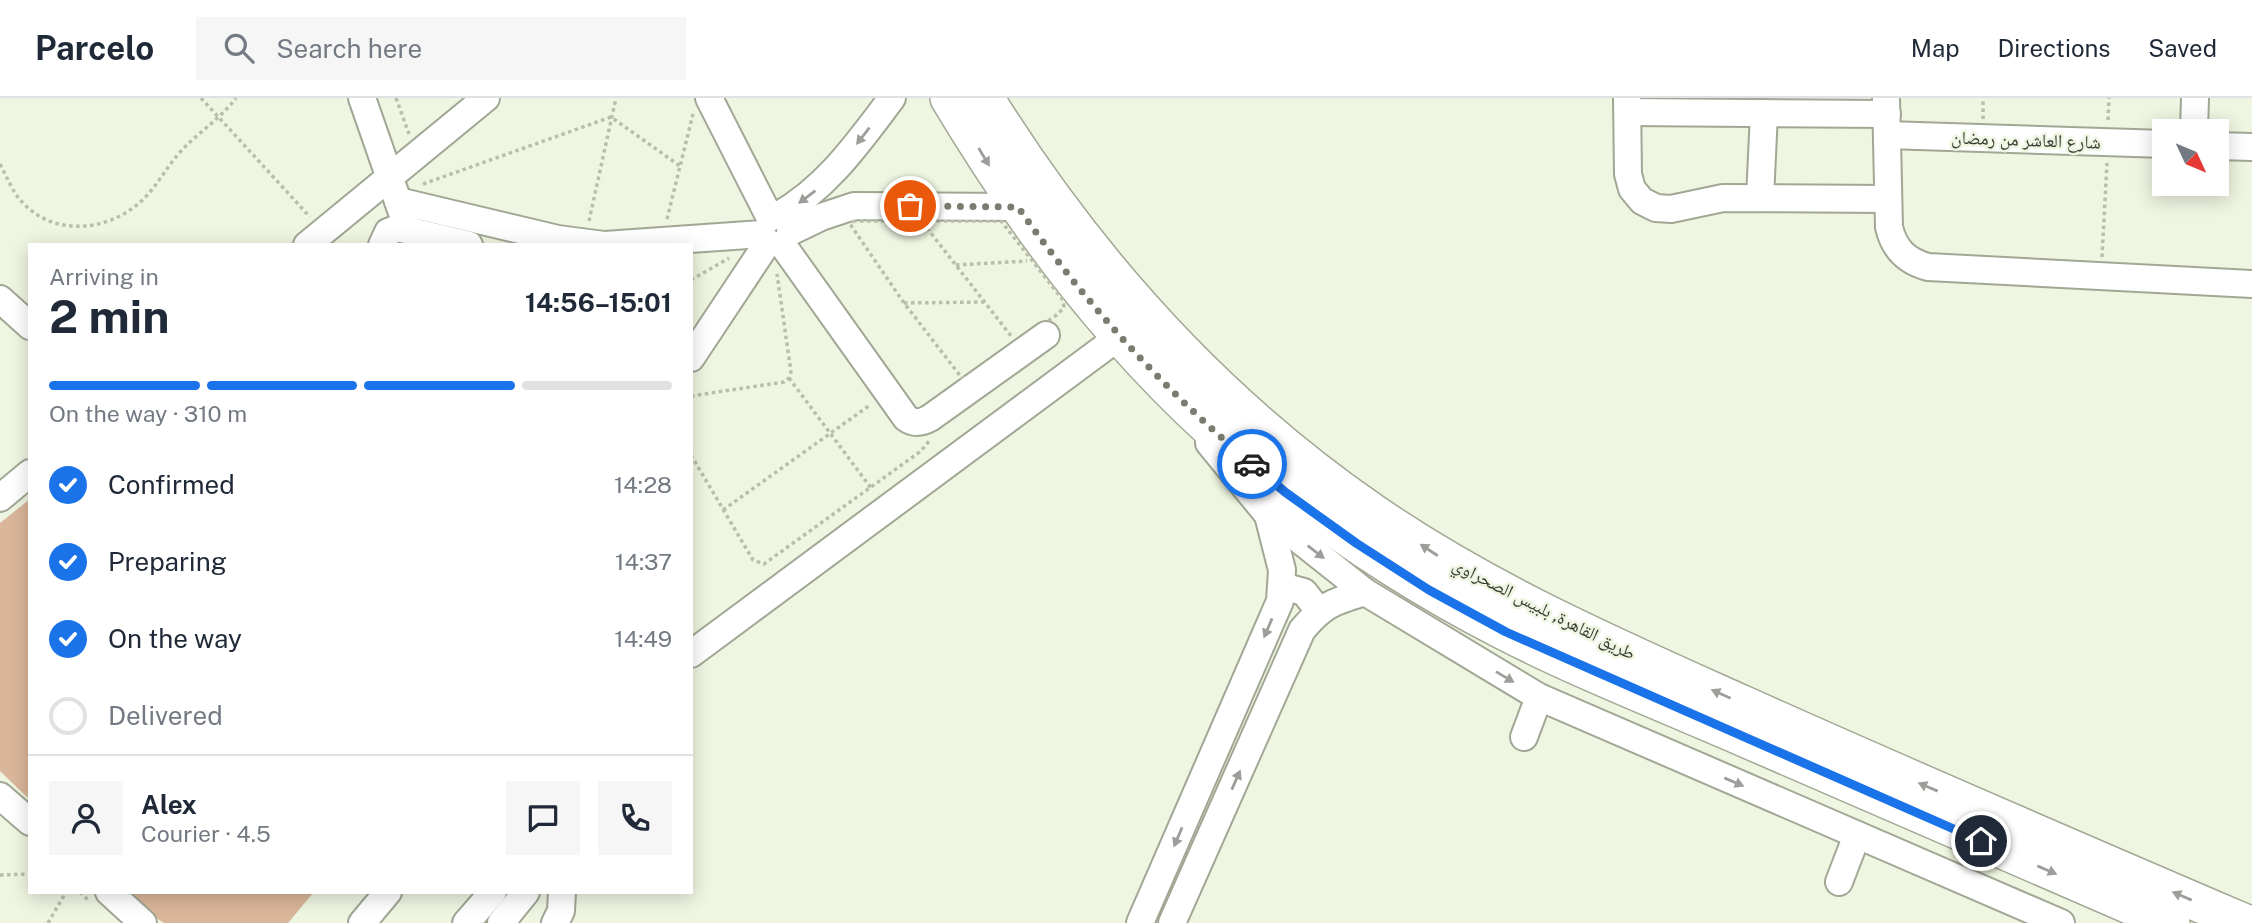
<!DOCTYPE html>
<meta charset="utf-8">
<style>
:root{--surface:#fff;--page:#f6f6f7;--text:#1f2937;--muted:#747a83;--line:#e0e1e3;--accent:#1a73e8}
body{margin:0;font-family:"Public Sans","Noto Naskh Arabic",sans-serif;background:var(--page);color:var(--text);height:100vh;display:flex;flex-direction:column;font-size:26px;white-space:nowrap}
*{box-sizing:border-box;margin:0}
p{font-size:23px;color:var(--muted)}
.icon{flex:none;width:38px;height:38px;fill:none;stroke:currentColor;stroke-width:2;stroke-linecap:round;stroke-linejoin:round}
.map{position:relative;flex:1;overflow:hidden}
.details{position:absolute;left:28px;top:145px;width:665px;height:651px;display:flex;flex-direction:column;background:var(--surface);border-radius:0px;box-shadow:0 4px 18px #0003}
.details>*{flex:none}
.needle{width:46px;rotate:134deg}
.buttons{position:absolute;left:2152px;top:21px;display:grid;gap:14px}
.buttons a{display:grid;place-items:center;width:77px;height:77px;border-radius:0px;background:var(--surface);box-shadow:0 4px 18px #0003;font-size:35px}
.pin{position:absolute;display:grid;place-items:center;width:60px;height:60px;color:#fff;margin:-30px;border:4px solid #fff;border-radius:50%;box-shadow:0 2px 7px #0007}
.courier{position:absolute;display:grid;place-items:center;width:70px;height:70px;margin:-35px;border:5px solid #1a73e8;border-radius:50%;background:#fff;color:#222;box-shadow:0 2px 9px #0007}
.overview em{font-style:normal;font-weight:700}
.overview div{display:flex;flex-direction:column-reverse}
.overview{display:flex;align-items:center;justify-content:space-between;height:119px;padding:0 21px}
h1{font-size:46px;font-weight:700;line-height:52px}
.bar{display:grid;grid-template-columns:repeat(4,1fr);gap:10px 7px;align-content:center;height:84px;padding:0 21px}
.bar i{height:9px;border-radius:5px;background:var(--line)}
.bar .current{background:var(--accent)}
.bar p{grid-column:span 4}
.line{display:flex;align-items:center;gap:18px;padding:0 21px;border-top:2px solid var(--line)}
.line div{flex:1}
.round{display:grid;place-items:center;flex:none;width:74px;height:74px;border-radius:0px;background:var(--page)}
ol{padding:0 21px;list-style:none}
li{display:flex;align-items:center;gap:21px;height:77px}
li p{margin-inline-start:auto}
li .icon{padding:7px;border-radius:50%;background:var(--accent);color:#fff;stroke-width:4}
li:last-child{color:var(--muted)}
li i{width:38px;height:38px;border:4px solid var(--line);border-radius:50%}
header{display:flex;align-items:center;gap:42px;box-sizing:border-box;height:98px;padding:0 35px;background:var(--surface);border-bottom:2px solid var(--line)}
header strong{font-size:33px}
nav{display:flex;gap:38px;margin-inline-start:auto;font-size:24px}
.search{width:490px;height:63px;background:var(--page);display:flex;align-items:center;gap:18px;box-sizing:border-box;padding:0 24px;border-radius:0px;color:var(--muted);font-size:26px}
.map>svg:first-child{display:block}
.green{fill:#dab69a}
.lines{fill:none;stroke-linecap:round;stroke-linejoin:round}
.minor-casing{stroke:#a1a794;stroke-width:30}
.highway-casing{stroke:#a1a794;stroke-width:40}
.path{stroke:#b8bdac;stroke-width:3.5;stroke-dasharray:3.5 3.5;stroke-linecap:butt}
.minor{stroke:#fff;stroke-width:26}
.highway{stroke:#fff;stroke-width:37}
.oneway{fill:#9c9e9a}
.done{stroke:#797d70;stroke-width:7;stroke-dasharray:0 12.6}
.route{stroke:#1a73e8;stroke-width:9}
.labels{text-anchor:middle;stroke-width:5;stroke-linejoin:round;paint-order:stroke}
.street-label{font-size:18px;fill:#3a3d34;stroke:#eef5e0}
</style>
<header>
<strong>Parcelo</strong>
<div class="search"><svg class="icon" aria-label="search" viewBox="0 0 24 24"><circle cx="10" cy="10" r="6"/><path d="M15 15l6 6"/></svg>Search here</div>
<nav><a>Map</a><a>Directions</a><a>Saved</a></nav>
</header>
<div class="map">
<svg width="2252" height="825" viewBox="0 0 2252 825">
<rect width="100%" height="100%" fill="#eef5e0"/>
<!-- green -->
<g class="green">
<path d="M30 401V702L0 673V425Z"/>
<path d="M127 795H313L288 825H164L149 815Z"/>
</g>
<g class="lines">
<defs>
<g id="minor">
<path d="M362 0 408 132"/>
<path d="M709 0 770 120"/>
<path d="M1627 0 1628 76 1632 91 1642 103 1656 110 1671 111 1723 100 1888 101"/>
<path d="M1886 0 1889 129C1894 151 1906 163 1928 169L2252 186"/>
<path d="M1628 14 1887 16"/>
<path d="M2194 33 2195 0"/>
<path d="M1887 37 2165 46"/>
<path d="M2217 48 2252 49"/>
<path d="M1760 100 1764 15"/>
<path d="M398 103 558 141 604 147"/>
<path d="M777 118C827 90 858 45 892 0"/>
<path d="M790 134 821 119 854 108 1018 109"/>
<path d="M782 146 906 320C914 326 921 325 930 320L1046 237"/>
<path d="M307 147 486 0"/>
<path d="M382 147 388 134 398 130 469 147"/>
<path d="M605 147 762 136"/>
<path d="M0 201 30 228"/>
<path d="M691 260 768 144"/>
<path d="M1209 345 1268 417 1365 494 1539 599 2061 825"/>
<path d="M0 400 30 375"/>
<path d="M1282 488 1304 494 1319 513"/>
<path d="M691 556 1120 238"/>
<path d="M1524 639 1539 599"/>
<path d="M0 698 30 724"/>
<path d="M1839 784 1857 737"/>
<path d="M109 794 143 825"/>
<path d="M362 825 388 794"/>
<path d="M466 825 493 794"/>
<path d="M501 825 526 794"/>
<path d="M555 825 561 813 562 794"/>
<path d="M1140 825 1280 503 1282 472 1268 417"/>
<path d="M1172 825 1302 532C1324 506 1333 504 1365 494"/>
</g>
<g id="highway">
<path d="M949 0C1040 152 1146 287 1287 395 1355 448 1428 494 1504 533 1578 571 1657 602 1733 635 1879 699 2025 762 2171 825"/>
<path d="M985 0C1086 162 1214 305 1372 414 1488 494 1615 549 1742 606 1909 681 2077 753 2245 825"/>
</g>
</defs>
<!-- minor casing -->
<use href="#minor" class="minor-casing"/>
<!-- highway casing -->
<use href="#highway" class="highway-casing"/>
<!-- path -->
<g class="path">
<path d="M201 0 310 119"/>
<path d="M396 0 409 36"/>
<path d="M1983 21V0"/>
<path d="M2108 22 2109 0"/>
<path d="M0 66C8 81 13 96 25 107 56 138 106 133 138 106 156 91 166 69 182 52 199 34 221 20 236 0"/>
<path d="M423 86 611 19 680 68"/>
<path d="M667 121 693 16"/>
<path d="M589 123 616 0"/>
<path d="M853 123H1001L1063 202 1064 209 1058 216 967 280H962L904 205 850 126Z"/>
<path d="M927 130 1011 238"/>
<path d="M2102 159 2107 65"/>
<path d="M956 167 1027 163"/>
<path d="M691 182 729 160"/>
<path d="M904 205 984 204"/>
<path d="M789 280 871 390"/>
<path d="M691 298 784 284 789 280 791 274 777 176"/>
<path d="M691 357 753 462 764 466 921 353 929 343"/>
<path d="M723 412 870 307"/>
<path d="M0 777 30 776"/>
<path d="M80 794 90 804"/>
<path d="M48 825 66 794"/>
</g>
<!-- minor -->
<use href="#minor" class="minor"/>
<!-- highway -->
<use href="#highway" class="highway"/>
</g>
<!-- one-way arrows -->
<defs><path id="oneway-solid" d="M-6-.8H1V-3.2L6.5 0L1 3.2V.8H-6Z" transform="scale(1.75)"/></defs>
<g class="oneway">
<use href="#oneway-solid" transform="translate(863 38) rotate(128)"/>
<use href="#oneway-solid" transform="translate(984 59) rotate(59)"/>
<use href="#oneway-solid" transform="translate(807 99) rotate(143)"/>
<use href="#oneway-solid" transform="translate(1429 452) rotate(-147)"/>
<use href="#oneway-solid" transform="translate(1316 454) rotate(38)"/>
<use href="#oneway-solid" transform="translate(1268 530) rotate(113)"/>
<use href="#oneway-solid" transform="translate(1505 579) rotate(31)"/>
<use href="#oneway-solid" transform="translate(1721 596) rotate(-156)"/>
<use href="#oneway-solid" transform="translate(1236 682) rotate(-66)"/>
<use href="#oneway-solid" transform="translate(1734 684) rotate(23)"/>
<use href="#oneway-solid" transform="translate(1928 689) rotate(-157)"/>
<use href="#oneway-solid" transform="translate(1178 739) rotate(113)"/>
<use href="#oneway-solid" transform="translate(2047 772) rotate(23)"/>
<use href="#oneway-solid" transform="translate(2182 798) rotate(-157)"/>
</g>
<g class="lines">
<!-- done -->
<path class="done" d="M910 108 1018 109C1085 205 1163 291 1252 366"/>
<!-- route -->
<path class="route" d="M1252 366 1285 394 1356 445 1429 492 1506 534 1981 743"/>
</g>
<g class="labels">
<!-- street labels -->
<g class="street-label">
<text transform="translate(2026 42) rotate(2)" y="6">شارع العاشر من رمضان</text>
<text transform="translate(1544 511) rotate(27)" y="6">طريق القاهرة, بلبيس الصحراوي</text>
</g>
</g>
</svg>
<div class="buttons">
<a><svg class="needle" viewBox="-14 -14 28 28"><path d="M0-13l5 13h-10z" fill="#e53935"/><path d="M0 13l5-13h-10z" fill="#747a83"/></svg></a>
</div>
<div class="pin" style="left:910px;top:108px;background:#ea580c"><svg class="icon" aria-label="bag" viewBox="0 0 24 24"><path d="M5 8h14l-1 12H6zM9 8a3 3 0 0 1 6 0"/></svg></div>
<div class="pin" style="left:1981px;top:743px;background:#1f2937"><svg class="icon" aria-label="home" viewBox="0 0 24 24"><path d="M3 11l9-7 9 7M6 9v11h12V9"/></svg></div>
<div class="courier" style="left:1252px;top:366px"><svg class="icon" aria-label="car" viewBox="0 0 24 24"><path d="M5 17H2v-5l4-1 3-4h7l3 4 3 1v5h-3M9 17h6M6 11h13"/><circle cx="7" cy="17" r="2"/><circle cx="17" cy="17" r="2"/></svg></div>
<section class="details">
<div class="overview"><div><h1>2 min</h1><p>Arriving in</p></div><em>14:56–15:01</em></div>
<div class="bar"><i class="current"></i><i class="current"></i><i class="current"></i><i></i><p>On the way · 310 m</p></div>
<ol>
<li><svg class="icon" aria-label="check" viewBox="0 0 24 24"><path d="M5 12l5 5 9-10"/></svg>Confirmed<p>14:28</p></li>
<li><svg class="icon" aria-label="check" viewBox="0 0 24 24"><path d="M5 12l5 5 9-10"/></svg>Preparing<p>14:37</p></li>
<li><svg class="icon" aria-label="check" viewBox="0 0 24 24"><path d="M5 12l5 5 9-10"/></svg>On the way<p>14:49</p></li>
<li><i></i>Delivered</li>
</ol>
<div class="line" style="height:126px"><a class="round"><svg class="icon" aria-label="person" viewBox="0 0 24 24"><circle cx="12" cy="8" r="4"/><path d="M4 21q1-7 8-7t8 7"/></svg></a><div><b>Alex</b><p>Courier · 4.5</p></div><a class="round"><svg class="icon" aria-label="chat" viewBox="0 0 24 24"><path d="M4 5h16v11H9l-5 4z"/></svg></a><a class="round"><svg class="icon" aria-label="phone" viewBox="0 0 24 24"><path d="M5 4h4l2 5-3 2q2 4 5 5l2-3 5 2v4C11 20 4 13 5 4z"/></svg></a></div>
</section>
</div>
